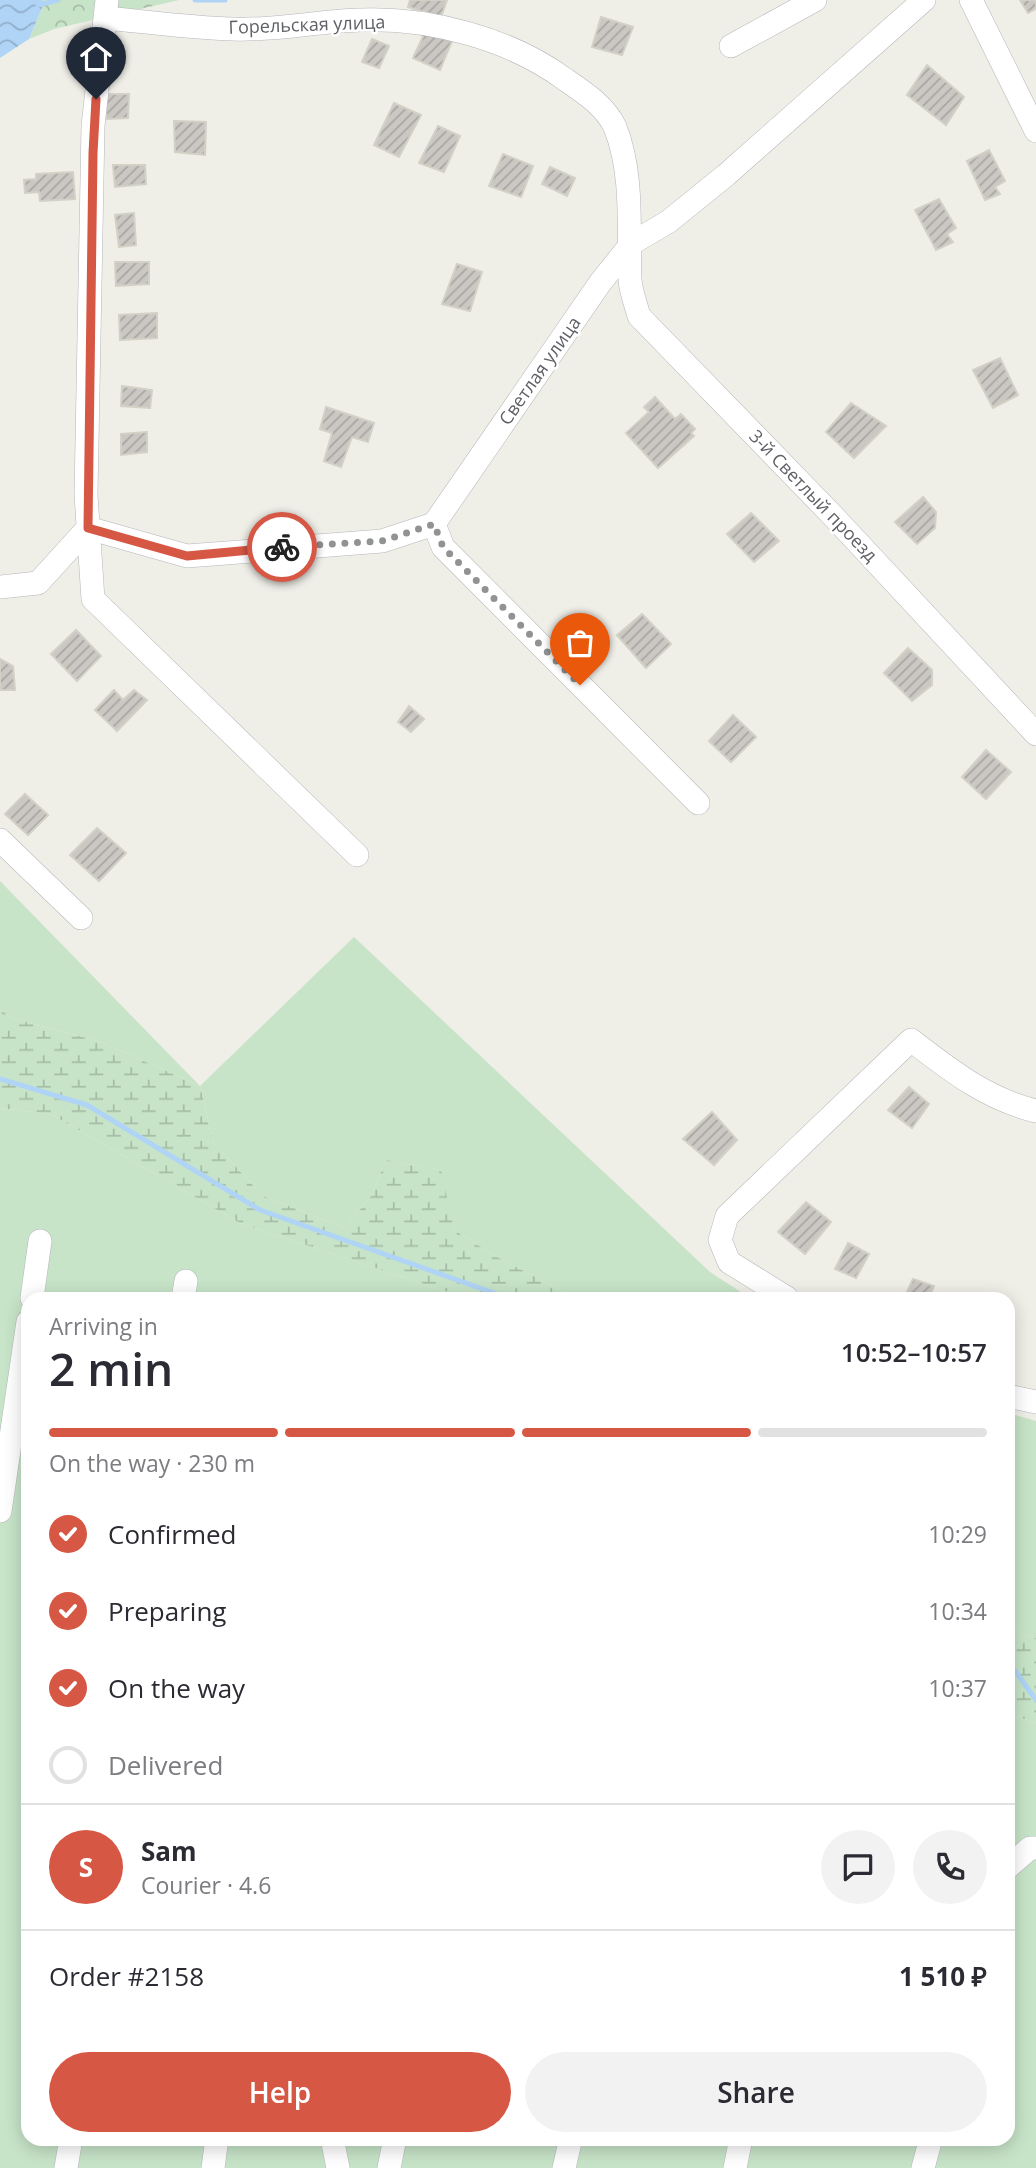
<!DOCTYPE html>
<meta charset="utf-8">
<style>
:root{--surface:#fff;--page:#f2f2f3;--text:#2b2b33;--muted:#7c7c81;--line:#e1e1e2;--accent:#d75745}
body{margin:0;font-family:"Open Sans",sans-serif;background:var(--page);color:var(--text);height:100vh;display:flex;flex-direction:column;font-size:26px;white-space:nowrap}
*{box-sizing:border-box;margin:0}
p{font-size:23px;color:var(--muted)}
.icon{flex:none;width:38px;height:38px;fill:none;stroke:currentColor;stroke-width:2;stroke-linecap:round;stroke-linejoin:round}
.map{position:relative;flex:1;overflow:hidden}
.drawer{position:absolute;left:21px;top:1292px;width:994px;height:854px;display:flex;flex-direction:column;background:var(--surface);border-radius:21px;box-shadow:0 4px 18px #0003}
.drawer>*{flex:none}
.pin{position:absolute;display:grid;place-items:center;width:60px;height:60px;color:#fff;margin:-72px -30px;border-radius:50% 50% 50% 0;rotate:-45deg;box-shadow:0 0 7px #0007}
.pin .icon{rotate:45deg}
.courier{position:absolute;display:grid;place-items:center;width:70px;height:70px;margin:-35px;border:5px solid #d75745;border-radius:50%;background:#fff;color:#222;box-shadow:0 2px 9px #0007}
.head em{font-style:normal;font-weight:600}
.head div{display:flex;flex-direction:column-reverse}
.head{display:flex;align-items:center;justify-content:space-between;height:119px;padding:0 28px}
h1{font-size:46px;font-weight:600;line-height:52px}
.bar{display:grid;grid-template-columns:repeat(4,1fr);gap:10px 7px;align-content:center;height:84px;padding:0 28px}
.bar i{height:9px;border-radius:5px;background:var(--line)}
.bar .on{background:var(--accent)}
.bar p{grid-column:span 4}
.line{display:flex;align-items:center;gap:18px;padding:0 28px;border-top:2px solid var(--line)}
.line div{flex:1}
.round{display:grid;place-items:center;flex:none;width:74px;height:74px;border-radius:37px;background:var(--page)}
ol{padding:0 28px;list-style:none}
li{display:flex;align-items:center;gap:21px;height:77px}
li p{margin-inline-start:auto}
li .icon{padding:7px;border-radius:50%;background:var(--accent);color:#fff;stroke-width:4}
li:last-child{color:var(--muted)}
li i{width:38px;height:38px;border:4px solid var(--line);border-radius:50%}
.cta{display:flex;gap:14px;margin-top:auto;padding:14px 28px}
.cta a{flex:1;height:80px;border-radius:42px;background:var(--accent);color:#fff;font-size:28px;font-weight:600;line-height:80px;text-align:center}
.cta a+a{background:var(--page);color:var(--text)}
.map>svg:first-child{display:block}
.green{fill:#c7e4c8}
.forest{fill:url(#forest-crowns)}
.wetland{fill:url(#wetland-marsh)}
.water{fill:url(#water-waves)}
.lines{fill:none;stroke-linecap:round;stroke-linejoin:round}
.stream{stroke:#b0d4f6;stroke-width:5}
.building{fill:url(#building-hatch);stroke:#d3d0c6;stroke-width:2}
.minor-casing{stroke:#b4b6ba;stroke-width:24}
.minor{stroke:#fff;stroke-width:23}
.done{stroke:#919293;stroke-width:7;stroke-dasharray:0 12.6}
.route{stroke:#d75745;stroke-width:9}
.labels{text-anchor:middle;stroke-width:5;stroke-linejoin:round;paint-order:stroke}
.street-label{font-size:18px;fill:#5f6166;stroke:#fff}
</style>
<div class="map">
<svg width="1036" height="2168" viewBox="0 0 1036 2168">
<defs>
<pattern id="forest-crowns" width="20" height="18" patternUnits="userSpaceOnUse" patternTransform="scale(1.75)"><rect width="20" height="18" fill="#c7e4c8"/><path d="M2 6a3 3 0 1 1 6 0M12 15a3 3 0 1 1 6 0" fill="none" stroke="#a5bca6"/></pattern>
<pattern id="wetland-marsh" width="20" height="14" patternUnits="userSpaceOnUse" patternTransform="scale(1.75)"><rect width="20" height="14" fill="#c7e4c8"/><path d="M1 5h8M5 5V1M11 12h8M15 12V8" fill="none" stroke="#a5bca6"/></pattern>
<pattern id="water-waves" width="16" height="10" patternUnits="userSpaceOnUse" patternTransform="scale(1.75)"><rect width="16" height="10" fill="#b0d4f6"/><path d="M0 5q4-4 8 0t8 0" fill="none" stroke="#92afcb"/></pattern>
<pattern id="building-hatch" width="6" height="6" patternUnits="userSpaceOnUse" patternTransform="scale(1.75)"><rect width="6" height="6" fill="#cbc8c4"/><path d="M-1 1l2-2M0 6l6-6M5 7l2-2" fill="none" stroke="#a8a6a3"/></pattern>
</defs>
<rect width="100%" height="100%" fill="#efeee7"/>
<!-- green -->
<g class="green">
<path d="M0 881 200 1086 354 937 710 1272 750 1298H576L499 1258 454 1230 440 1170 386 1160 371 1196 345 1228 263 1196 214 1143 200 1086 101 1042 11 1018 0 1009Z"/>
<path d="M0 1108 51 1114 240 1223 466 1298H28V2138H1008V1713L1036 1723V2168H0Z"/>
<path d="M1008 1413 1036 1421V1638L1008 1628Z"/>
</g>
<!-- forest -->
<path class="forest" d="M42 0H179L54 29 29 39 44 3Z"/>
<!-- wetland -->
<g class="wetland">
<path d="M0 1009 11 1018 101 1042 200 1086 214 1143 263 1196 345 1228 371 1196 386 1160 441 1170 454 1230 499 1258 576 1298H466L240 1223 51 1114 0 1108Z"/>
<path d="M1008 1628 1036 1638V1723L1008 1713Z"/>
</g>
<!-- water -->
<path class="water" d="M0 0H42L44 3 29 39 0 58Z"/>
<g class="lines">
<!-- stream -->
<g class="stream">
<path d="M195 0H225"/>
<path d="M38 5 58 0"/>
<path d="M0 1079 87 1105 260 1210 508 1298"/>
<path d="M1008 1661 1036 1700"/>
</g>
</g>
<!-- building -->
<g class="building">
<path d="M410 0H447L441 17 408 7Z"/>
<path d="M1020 0H1036V9L1028 13Z"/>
<path d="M601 17 633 27 622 55 592 47Z"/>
<path d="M425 32 452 41 440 70 413 58Z"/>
<path d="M372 39 389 46 379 68 362 62Z"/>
<path d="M927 65 964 97 946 125 907 95Z"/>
<path d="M104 94H129L128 118 107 119Z"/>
<path d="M394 103 421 115 399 157 374 145Z"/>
<path d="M174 121 206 122 205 155 175 152Z"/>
<path d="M438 126 460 136 444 172 419 163Z"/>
<path d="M989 150 1005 181 995 187 1000 194 985 200 967 161Z"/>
<path d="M503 154 533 166 521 197 489 186Z"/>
<path d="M113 165H145L146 184 115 187Z"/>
<path d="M550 167 575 178 567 196 542 184Z"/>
<path d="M73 172 75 199 40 201 39 192 25 193 24 180 36 179V174Z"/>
<path d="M939 199 956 228 947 234 953 242 936 250 915 210Z"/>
<path d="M134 213 136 245 119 247 115 215Z"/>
<path d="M115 262H149V284L116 286Z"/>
<path d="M457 264 482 272 470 311 442 304Z"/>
<path d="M157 313V338L120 340 119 315Z"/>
<path d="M1000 358 1018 395 993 408 973 370Z"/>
<path d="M122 386 152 390 150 408 121 406Z"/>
<path d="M655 397 675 419 681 414 695 429 691 433 694 436 658 468 626 433 649 412 644 407Z"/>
<path d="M851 403 886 426 854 458 826 432Z"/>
<path d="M326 407 374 423 368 442 352 437 341 467 324 461 332 433 320 429Z"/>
<path d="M147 432V452L121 455V434Z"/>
<path d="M923 497 936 512 935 528 917 544 895 522Z"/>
<path d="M751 513 779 541 754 562 727 534Z"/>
<path d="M642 614 671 644 646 668 617 635Z"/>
<path d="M76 630 101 656 77 681 51 654Z"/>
<path d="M908 648 932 670V685L912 701 884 673Z"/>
<path d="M0 659 13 666 15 690H0Z"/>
<path d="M114 690 123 700 134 690 147 700 117 731 95 710Z"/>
<path d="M409 706 424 719 411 732 398 722Z"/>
<path d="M733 715 756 737 731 762 709 741Z"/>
<path d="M986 750 1011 772 986 799 962 777Z"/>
<path d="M25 794 48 815 28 835 5 814Z"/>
<path d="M97 828 126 853 99 881 70 855Z"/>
<path d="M909 1087 929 1104 912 1128 888 1110Z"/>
<path d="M712 1112 737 1140 714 1165 683 1139Z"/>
<path d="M806 1202 831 1222 805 1254 778 1232Z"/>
<path d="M848 1243 869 1254 856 1278 835 1269Z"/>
<path d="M913 1279 934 1286 929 1298H904Z"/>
</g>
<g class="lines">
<defs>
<g id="minor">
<path d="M107 0 93 126 86 495 93 599 357 855"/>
<path d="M971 0 1036 131"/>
<path d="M106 18C148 22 191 28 233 29 275 31 318 21 360 20 429 17 511 39 566 80 585 93 605 106 615 127 634 174 628 231 630 280 631 292 636 305 639 316L834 517 1036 734"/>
<path d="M731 46 815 0"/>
<path d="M434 524 443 547 698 803"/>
<path d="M0 587 38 583 88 528 187 556 382 541 434 524 600 283 632 243 668 222 726 175 924 0"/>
<path d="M0 840 81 918"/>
<path d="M32 1298 40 1241"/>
<path d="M183 1298 186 1281"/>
<path d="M787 1298 729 1262 720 1240 727 1216 911 1040C951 1071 987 1099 1036 1111"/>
<path d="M1008 1396 1036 1402"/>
<path d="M0 1511 28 1322"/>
<path d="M1008 1867 1030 1848H1036"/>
<path d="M332 2138 338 2168"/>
<path d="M66 2168 71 2138"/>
<path d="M213 2168 217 2138"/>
<path d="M389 2168 395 2138"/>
<path d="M564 2168 571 2138"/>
<path d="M735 2168 741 2138"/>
<path d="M923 2168 931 2138"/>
</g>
</defs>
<!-- minor casing -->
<use href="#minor" class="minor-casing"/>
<!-- minor -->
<use href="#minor" class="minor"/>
</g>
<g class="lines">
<!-- done -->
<path class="done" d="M282 547 382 541 434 524 443 547 580 685"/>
<!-- route -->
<path class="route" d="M96 99 93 153 88 528 187 556 282 547"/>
</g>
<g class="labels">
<!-- street labels -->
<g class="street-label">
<text transform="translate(307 25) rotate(-2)" y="6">Горельская улица</text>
<text transform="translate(540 371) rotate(-55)" y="6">Светлая улица</text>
<text transform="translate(813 496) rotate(46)" y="6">3-й Светлый проезд</text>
</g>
</g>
</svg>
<div class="pin" style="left:580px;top:685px;background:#ea580c"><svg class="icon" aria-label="bag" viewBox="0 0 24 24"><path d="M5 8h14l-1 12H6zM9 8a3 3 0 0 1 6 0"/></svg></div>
<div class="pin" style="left:96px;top:99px;background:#1f2937"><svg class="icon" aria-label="home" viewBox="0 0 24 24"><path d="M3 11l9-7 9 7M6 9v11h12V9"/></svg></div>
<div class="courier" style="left:282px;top:547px"><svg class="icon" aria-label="bike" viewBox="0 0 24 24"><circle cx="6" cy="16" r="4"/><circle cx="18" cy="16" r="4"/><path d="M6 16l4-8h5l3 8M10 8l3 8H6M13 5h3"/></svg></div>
<section class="drawer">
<div class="head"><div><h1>2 min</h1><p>Arriving in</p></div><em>10:52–10:57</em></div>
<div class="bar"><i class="on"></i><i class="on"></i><i class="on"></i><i></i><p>On the way · 230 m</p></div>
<ol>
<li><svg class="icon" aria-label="check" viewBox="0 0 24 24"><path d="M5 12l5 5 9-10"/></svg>Confirmed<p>10:29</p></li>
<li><svg class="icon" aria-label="check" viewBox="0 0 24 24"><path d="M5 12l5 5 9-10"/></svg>Preparing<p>10:34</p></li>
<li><svg class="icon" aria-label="check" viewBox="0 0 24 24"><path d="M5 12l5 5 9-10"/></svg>On the way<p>10:37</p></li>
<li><i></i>Delivered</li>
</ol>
<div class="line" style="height:126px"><b class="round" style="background:var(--accent);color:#fff">S</b><div><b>Sam</b><p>Courier · 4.6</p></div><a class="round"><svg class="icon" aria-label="chat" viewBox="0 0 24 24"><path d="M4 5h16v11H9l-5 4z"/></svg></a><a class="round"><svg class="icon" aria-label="phone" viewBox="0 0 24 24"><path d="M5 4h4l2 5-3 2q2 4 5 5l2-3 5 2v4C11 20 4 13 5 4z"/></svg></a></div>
<div class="line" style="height:91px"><div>Order #2158</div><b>1 510 ₽</b></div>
<div class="cta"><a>Help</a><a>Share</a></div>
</section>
</div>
